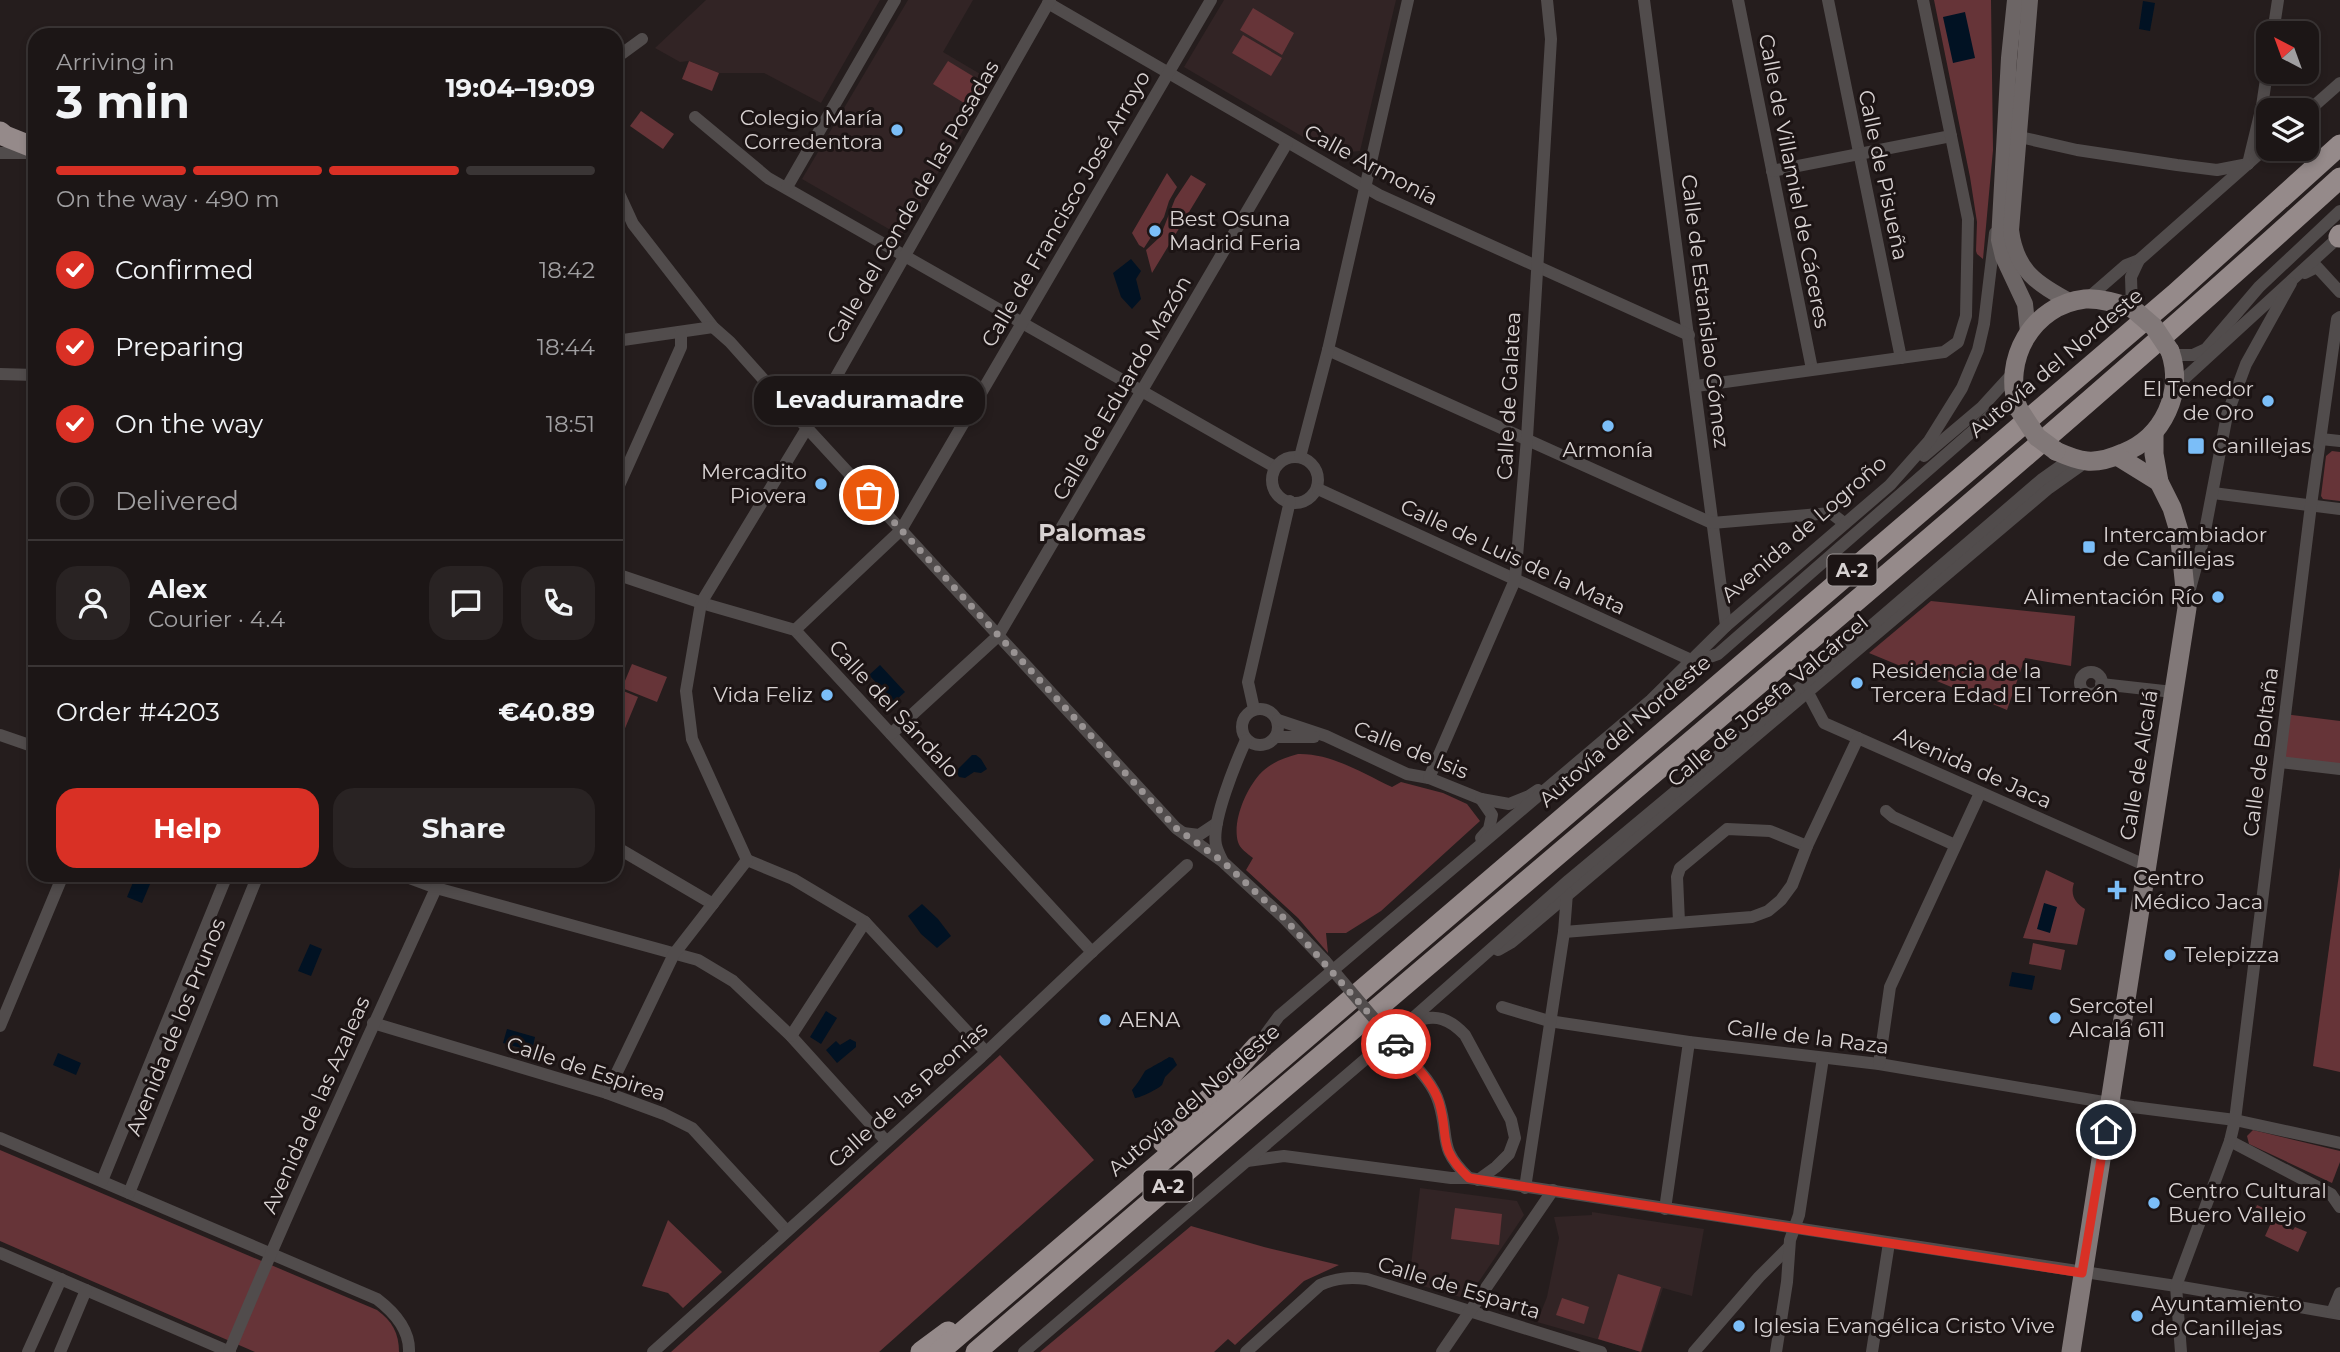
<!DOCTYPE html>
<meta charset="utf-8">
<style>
:root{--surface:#1c1616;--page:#292323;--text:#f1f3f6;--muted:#a09fa1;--line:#3a3535;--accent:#d93025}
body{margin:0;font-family:Montserrat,sans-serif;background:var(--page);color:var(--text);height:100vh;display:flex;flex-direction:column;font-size:26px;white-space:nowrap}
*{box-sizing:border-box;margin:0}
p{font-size:23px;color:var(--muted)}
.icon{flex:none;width:38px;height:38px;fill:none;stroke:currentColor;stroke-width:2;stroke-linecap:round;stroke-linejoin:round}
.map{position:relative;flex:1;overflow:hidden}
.drawer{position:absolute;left:28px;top:28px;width:595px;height:854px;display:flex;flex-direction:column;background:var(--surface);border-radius:21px;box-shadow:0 4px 10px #0003,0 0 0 2px var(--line)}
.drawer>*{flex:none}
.needle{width:46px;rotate:319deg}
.fabs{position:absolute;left:2256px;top:21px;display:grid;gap:14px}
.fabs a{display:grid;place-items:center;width:63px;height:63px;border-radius:14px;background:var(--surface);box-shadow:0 4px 10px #0003,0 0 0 2px var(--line);font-size:35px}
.pin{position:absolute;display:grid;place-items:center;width:60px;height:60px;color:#fff;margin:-30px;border:4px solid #fff;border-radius:50%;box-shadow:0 2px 7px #0007}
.courier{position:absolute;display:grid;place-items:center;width:70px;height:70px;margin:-35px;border:5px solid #d93025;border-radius:50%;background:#fff;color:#222;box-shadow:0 2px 9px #0007}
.bubble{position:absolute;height:49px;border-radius:21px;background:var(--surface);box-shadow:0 4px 10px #0003,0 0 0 2px var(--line);font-size:23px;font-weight:700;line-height:49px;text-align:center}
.headline em{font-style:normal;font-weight:700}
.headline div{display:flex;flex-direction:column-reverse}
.headline{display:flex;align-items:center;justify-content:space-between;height:119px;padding:0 28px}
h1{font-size:46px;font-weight:700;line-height:52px}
.bar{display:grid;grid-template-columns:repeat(4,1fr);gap:10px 7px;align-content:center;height:84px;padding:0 28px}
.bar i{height:9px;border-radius:5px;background:var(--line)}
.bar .active{background:var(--accent)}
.bar p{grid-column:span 4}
.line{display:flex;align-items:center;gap:18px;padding:0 28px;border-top:2px solid var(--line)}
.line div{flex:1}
.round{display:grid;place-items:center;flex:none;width:74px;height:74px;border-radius:21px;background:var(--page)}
ol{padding:0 28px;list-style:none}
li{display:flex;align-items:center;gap:21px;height:77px}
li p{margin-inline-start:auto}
li .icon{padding:7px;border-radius:50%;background:var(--accent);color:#fff;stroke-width:4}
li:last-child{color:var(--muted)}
li i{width:38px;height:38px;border:4px solid var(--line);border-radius:50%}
.primary-button{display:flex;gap:14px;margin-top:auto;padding:14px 28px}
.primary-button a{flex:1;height:80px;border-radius:21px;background:var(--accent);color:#fff;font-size:28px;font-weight:700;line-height:80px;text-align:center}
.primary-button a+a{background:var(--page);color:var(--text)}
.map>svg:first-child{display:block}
.built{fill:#322425}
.green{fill:#663438}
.water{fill:#011223}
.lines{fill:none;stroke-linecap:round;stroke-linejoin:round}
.minor{stroke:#514c4c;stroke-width:12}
.secondary{stroke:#6c6565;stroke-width:16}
.primary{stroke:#817878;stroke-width:19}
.motorway{stroke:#958a8a;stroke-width:21}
.minor-bridge{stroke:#514c4c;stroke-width:12}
.primary-bridge{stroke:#817878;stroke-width:19}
.done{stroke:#999393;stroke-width:7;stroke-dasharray:0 12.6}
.route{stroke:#d93025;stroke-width:9}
.poi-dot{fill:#7bbef8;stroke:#1c1414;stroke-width:2.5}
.labels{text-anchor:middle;stroke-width:6;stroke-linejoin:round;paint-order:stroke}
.shield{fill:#1c1414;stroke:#a09999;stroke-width:2}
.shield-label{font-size:19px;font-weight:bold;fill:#d8d2d2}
.poi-label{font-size:21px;fill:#d8d2d2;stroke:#1c1414;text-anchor:start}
.street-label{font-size:21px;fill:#d8d2d2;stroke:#1c1414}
.quarter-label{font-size:24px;font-weight:bold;fill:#d8d2d2;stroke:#1c1414}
</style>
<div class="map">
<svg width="2340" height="1352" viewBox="0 0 2340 1352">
<rect width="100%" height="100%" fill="#251d1d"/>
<!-- built -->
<g class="built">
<path d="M706 0H880L821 103 764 73H719L689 61 680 62 655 48Z"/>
<path d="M908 0H973L943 52 992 81 901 236 802 179Z"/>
<path d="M1224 0H1396L1360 151 1350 152 1342 160 1184 67Z"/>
<path d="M1420 1188 1517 1201 1524 1215 1467 1299 1409 1282Z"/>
<path d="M1592 1212 1704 1229 1692 1296 1663 1288 1642 1352 1537 1322 1547 1297 1559 1238 1554 1217 1592 1215Z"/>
</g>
<!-- green -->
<g class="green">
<path d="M1934 0H1991L1993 150 1983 259 1977 254 1976 251 1977 222 1970 177Z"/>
<path d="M1253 8 1294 33 1282 55 1240 30Z"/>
<path d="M1243 35 1282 58 1271 76 1232 53Z"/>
<path d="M689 61 719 73 712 91 682 79Z"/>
<path d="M948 61 984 83 969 106 933 84Z"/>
<path d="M641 111 674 134 663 149 630 126Z"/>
<path d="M1167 173 1177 187 1169 201 1164 217 1144 248 1139 245 1132 233Z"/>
<path d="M1191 175 1206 184 1152 273 1146 250 1160 237 1175 199Z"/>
<path d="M2332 451 2340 452V501L2323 499 2321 496 2326 456Z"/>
<path d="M1931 601 2075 616 2071 666 2025 658 2007 710 1869 653Z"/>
<path d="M632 664 667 677 657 702 622 688Z"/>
<path d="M616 688 638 697 616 750Z"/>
<path d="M2285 714 2340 721V769L2280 762Z"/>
<path d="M1298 754C1331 753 1362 773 1392 787L1401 782 1443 793 1467 804 1480 821 1381 911 1346 933H1326L1328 953 1298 918 1246 870 1253 858C1247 853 1240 849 1238 842 1232 821 1246 790 1259 775 1270 763 1283 758 1298 754Z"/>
<path d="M2340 867V1072L2313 1066Z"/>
<path d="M2046 870 2074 883C2070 895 2075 903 2085 909L2077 945 2023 938Z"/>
<path d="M2033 943 2065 950 2061 970 2029 964Z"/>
<path d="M1000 1055 1094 1160 879 1352H671Z"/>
<path d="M2253 1130 2340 1151V1162L2332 1183 2249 1144 2247 1136Z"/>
<path d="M0 1150 377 1310C392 1321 399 1333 399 1352H255L0 1241Z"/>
<path d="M2257 1205 2270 1211 2267 1218 2293 1230 2295 1227 2307 1232 2298 1252 2265 1236 2271 1223 2254 1212Z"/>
<path d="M1455 1208 1502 1214 1499 1245 1451 1239Z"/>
<path d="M668 1220 722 1272 683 1308 668 1293 642 1286Z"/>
<path d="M1191 1226 1264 1247 1339 1265 1304 1281 1235 1345 1228 1339 1214 1352H1040Z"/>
<path d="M1618 1274 1661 1287 1641 1352 1598 1339Z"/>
<path d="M1562 1298 1589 1307 1584 1324 1556 1315Z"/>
</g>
<!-- water -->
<g class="water">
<path d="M2143 1 2155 3 2150 31 2139 29Z"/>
<path d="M1965 12 1975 58 1953 63 1943 17Z"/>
<path d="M1131 259 1141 271 1136 279 1141 299 1132 309 1121 297 1113 273Z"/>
<path d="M880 665 905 692 894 702 869 675Z"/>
<path d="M972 755H976L981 759 987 769 981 773 974 772 965 778 959 777 956 771Z"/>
<path d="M136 875 153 877 142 903 127 897Z"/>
<path d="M2044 903 2057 907 2050 933 2037 929Z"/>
<path d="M922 904 938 919 951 936 937 948 921 934 908 916Z"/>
<path d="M310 944 322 949 311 976 298 971Z"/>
<path d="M2012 972 2035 976 2032 990 2009 986Z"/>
<path d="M826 1011 837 1018 821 1044 810 1037Z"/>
<path d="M507 1029 535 1037 532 1051 503 1043Z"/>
<path d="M850 1039 856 1042V1047L837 1063 826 1050 836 1041 840 1045Z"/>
<path d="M58 1053 81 1063 76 1075 53 1065Z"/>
<path d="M1169 1057 1173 1058 1177 1065 1165 1077 1162 1085C1158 1089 1140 1098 1135 1098L1132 1090C1137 1084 1141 1078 1145 1071 1146 1070 1165 1060 1169 1057Z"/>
</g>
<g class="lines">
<!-- minor -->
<g class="minor">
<path d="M1644 0 1726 626"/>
<path d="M1738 0 1812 369"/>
<path d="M1828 0 1901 358"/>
<path d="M1048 3 1379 195 1689 335"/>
<path d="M2273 33 2278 0"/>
<path d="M616 58 642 39"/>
<path d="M2306 113 2340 83"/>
<path d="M695 117 768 178 1275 467"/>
<path d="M2011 141 2020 137 2077 150 2177 165 2217 170 2248 164"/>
<path d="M0 153H35"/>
<path d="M2248 164 2262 106 2268 66"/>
<path d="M1772 171 1951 136"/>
<path d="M616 187 633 224 713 327 730 342 807 428 1176 828 1222 861 1285 919 1325 961"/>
<path d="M787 187 895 0"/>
<path d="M2305 273 2317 267 2340 292"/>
<path d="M2087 299 2126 265 2139 260"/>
<path d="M2132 308 2131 277 2139 260 2268 146"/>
<path d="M616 341 713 327"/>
<path d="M1328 350 1712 523 1831 513 1844 523"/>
<path d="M2171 355H2193L2206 349 2259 287 2340 211"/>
<path d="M0 374 35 375"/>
<path d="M1696 386 1944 352 1958 342 1966 316 1968 219 1923 0"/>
<path d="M2174 388 2340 236"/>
<path d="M2321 439 2340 441"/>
<path d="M1924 456 1982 407 2013 373"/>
<circle cx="1295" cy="480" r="23"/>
<path d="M1300 457 1328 350 1408 0"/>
<path d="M1318 489 1691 660H1701L1718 654 1990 416 1999 410 2018 408"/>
<path d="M616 492 681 347V333"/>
<path d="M2213 493 2340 509"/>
<path d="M616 574 705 604 795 630 1092 952"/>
<path d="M2190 589 2203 541 2227 415 2246 364 2291 283"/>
<path d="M795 630 901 530 1211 0"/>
<circle cx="2091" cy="683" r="11"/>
<path d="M2101 684 2173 692"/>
<path d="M1805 687 1824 723 2147 866"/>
<circle cx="1260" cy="727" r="18"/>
<path d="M1254 709 1248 682 1290 501"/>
<path d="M1278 720 1326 736 1407 774 1429 778 1481 799 1509 804 1529 796 1538 790"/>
<path d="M891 734 998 636 1287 143"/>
<path d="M0 735 35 747"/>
<path d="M1276 737H1314"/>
<path d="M2280 762 2340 769"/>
<path d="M1429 778 1515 580 1527 438 1551 39 1547 0"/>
<path d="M1886 811 1893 817 1955 845"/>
<path d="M1183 833 1199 835 1217 823"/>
<path d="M1481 838 1489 829 1492 815 1481 799"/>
<path d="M616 847 713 904"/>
<path d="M747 860 793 879 865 922 986 1052"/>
<path d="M1222 860C1220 856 1217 850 1216 845 1211 822 1236 762 1246 740"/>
<path d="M401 875 436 888 698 960 733 981 791 1036 886 1141"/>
<path d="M1679 922 1677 877 1680 868 1727 829 1770 831 1807 846"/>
<path d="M1564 932 1752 917 1768 911 1781 900 1792 885 1807 846 1858 738"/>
<path d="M1498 950 1512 942 2049 488 2087 461"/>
<path d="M1502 1007 1549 1021 1689 1042 1879 1064 2133 1107 2235 1120 2340 1143"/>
<path d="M1414 1022C1436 1013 1450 1019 1465 1035L1511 1120 1515 1138 1509 1154 1496 1167 1478 1180"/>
<path d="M373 1023 607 1093 664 1114 692 1128 786 1230"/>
<path d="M0 1026 63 875"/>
<path d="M791 1036 865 922"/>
<path d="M1257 1046 1279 1016 1651 700 1726 626 1890 485 1929 441 1962 388 1978 350 1984 324 1995 233"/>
<path d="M1400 1049C1414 1065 1433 1082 1439 1103 1450 1139 1437 1147 1469 1178"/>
<path d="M1879 1064 1890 987 1980 793"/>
<path d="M607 1093 674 954 747 860 692 739 686 691 701 603 807 428 1050 0"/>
<path d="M0 1138 377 1299C394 1312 410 1329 409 1352"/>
<path d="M2230 1141 2331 1194 2340 1207"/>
<path d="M1247 1161 1284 1156 1451 1178H1469L2176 1286 2340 1314"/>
<path d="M102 1181 227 875"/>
<path d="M1525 1188 1564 932 1567 893"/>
<path d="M129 1193 258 875"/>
<path d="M1665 1209 1689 1042"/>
<path d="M0 1253 230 1352"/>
<path d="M2332 1312 2340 1293"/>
<path d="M28 1352 61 1279"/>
<path d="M60 1352 86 1290"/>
<path d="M229 1352C296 1191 370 1034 442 875"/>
<path d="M653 1352 981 1057 1092 952 1187 865"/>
<path d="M1024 1352 1404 1026 1569 880 1779 705 2041 480 2072 458"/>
<path d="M1246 1352 1320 1285C1336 1278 1349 1277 1367 1279L1601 1352"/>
<path d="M1442 1352 1553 1190"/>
<path d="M1694 1352 1759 1277 1789 1247"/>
<path d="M1776 1352 1787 1282 1790 1240 1799 1215 1823 1058"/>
<path d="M1872 1352 1889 1243"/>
<path d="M2181 1352 2176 1286 2230 1141 2235 1120 2311 505 2337 319 2340 317"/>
</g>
<!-- secondary -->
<g class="secondary">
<path d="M2015 0 2009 58 1999 240 2003 257 2025 304 2028 332"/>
<path d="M2030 0 2011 230C2016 271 2037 284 2071 302"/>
</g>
<!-- primary -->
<g class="primary">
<path d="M2018 408C2002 360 2032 305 2085 299 2101 298 2117 303 2132 308"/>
<path d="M2056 451C2065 455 2076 460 2087 461 2099 462 2112 458 2123 453 2164 437 2184 392 2170 351"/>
<path d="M2117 456 2159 482"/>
<path d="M2071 1352 2187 608 2179 531 2172 508 2159 482 2154 454V432"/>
</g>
<!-- motorway -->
<g class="motorway">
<path d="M0 132 5 136 35 148"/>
<path d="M2339 237 2340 235"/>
<path d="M1163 1142 1215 1093 1257 1046"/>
<path d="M921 1352 948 1332"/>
<path d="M939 1352 2175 294 2340 145"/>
<path d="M976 1352C1193 1165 1410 979 1629 794 1868 591 2108 389 2340 178"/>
</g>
<!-- minor-bridge -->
<path class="minor-bridge" d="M1325 961 1400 1049"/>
<!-- primary-bridge -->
<g class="primary-bridge">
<path d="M2132 308 2154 327 2170 351"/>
<path d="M2018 408 2037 437 2056 451"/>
</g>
</g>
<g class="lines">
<!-- done -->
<path class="done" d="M869 495 1176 828 1222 861 1285 919 1396 1044"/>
<!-- route -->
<path class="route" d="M1396 1044C1410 1061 1432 1080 1439 1102 1450 1139 1436 1146 1469 1178L2082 1273 2106 1130"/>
</g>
<!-- markers -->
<g class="poi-dot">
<circle cx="897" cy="130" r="7"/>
<circle cx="1155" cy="231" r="7"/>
<circle cx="2268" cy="401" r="7"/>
<circle cx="1608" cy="426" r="7"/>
<rect x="2187" y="437" width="18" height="18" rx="3.5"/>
<circle cx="821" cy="484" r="7"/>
<rect x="2082" y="540" width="14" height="14" rx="3.5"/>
<circle cx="2218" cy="597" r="7"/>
<circle cx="1857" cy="683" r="7"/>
<circle cx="827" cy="695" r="7"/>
<path d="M2113.5 879.5h7v7h7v7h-7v7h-7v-7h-7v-7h7z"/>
<circle cx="2170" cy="955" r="7"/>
<circle cx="2055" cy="1018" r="7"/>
<circle cx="1105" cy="1020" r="7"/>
<circle cx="2154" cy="1203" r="7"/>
<circle cx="2137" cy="1316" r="7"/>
<circle cx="1739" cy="1326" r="7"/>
</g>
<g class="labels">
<!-- shield labels -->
<g class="shield">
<rect x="1827.5" y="554.5" width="49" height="31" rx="5"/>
<rect x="1143.5" y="1170.5" width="49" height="31" rx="5"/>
</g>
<g class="shield-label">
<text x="1852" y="577">A-2</text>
<text x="1168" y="1193">A-2</text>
</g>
<!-- poi labels -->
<g class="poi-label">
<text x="883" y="125" text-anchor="end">Colegio María<tspan x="883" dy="24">Corredentora</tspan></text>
<text x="1169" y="226">Best Osuna<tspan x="1169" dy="24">Madrid Feria</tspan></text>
<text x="2254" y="396" text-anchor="end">El Tenedor<tspan x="2254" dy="24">de Oro</tspan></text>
<text x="2212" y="453">Canillejas</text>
<text x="1608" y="457" text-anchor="middle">Armonía</text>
<text x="807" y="479" text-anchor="end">Mercadito<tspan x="807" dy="24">Piovera</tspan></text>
<text x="2103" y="542">Intercambiador<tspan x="2103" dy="24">de Canillejas</tspan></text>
<text x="2204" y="604" text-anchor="end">Alimentación Río</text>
<text x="1871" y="678">Residencia de la<tspan x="1871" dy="24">Tercera Edad El Torreón</tspan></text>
<text x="813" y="702" text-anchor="end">Vida Feliz</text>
<text x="2133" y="885">Centro<tspan x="2133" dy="24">Médico Jaca</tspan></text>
<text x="2184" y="962">Telepizza</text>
<text x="2069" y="1013">Sercotel<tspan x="2069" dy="24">Alcalá 611</tspan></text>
<text x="1119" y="1027">AENA</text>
<text x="2168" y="1198">Centro Cultural<tspan x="2168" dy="24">Buero Vallejo</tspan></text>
<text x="2151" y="1311">Ayuntamiento<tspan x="2151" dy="24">de Canillejas</tspan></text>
<text x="1753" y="1333">Iglesia Evangélica Cristo Vive</text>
</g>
<!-- street labels -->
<g class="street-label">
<text transform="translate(1371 165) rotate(28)" y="7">Calle Armonía</text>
<text transform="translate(1883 175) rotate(78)" y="7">Calle de Pisueña</text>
<text transform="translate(1794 181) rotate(79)" y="7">Calle de Villamiel de Cáceres</text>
<text transform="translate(913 202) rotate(-60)" y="7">Calle del Conde de las Posadas</text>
<text transform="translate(1066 209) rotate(-60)" y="7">Calle de Francisco José Arroyo</text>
<text transform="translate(1705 311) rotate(83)" y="7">Calle de Estanislao Gómez</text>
<text transform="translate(2056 363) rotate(-40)" y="7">Autovía del Nordeste</text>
<text transform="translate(1122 388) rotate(-60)" y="7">Calle de Eduardo Mazón</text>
<text transform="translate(1509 396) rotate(-87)" y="7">Calle de Galatea</text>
<text transform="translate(1804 529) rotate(-41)" y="7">Avenida de Logroño</text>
<text transform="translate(1513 557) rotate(25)" y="7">Calle de Luis de la Mata</text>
<text transform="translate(1768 701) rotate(-40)" y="7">Calle de Josefa Valcárcel</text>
<text transform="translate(894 709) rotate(47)" y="7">Calle del Sándalo</text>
<text transform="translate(1625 731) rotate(-41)" y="7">Autovía del Nordeste</text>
<text transform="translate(1411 750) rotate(22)" y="7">Calle de Isis</text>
<text transform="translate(2261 752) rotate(-83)" y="7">Calle de Boltaña</text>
<text transform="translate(2139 765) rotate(-81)" y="7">Calle de Alcalá</text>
<text transform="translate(1973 768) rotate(24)" y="7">Avenida de Jaca</text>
<text transform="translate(176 1027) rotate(-68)" y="7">Avenida de los Prunos</text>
<text transform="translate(1808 1037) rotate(7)" y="7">Calle de la Raza</text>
<text transform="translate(586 1069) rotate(18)" y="7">Calle de Espirea</text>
<text transform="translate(908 1095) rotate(-42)" y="7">Calle de las Peonías</text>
<text transform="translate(1194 1100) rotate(-41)" y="7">Autovía del Nordeste</text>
<text transform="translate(316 1105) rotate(-66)" y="7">Avenida de las Azaleas</text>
<text transform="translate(1459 1288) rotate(17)" y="7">Calle de Esparta</text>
</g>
<!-- quarter labels -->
<g class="quarter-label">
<text x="1092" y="541">Palomas</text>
</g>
</g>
</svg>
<div class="fabs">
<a><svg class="needle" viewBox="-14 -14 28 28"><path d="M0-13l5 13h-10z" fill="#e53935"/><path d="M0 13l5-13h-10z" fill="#a09fa1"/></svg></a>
<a><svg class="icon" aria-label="layers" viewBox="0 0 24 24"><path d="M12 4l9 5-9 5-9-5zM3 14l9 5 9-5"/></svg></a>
</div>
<div class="pin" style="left:869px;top:495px;background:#ea580c"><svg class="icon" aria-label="bag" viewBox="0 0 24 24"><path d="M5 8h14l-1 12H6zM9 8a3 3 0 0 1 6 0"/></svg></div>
<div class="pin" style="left:2106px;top:1130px;background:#1f2937"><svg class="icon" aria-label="home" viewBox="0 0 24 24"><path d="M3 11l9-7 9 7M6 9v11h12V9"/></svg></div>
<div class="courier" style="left:1396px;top:1044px"><svg class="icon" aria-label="car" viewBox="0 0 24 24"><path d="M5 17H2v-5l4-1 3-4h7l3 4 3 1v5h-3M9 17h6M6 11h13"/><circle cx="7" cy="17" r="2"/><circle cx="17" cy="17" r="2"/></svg></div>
<div class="bubble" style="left:754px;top:376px;width:231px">Levaduramadre</div>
<section class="drawer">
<div class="headline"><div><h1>3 min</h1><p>Arriving in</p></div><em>19:04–19:09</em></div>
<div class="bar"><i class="active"></i><i class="active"></i><i class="active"></i><i></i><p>On the way · 490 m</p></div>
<ol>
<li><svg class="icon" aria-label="check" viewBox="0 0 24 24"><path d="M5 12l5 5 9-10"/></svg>Confirmed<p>18:42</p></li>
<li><svg class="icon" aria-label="check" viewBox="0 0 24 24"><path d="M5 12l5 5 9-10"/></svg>Preparing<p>18:44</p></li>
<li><svg class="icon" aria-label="check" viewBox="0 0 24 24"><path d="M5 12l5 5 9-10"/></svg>On the way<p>18:51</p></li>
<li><i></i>Delivered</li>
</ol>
<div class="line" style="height:126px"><a class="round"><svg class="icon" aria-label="person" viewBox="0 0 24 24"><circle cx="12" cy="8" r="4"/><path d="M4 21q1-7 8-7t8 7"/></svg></a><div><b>Alex</b><p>Courier · 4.4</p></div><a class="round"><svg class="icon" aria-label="chat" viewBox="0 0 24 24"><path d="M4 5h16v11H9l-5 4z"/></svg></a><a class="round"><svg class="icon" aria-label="phone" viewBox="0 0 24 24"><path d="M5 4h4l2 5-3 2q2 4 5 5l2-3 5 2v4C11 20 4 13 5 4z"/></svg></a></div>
<div class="line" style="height:91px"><div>Order #4203</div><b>€40.89</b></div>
<div class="primary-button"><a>Help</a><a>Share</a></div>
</section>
</div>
